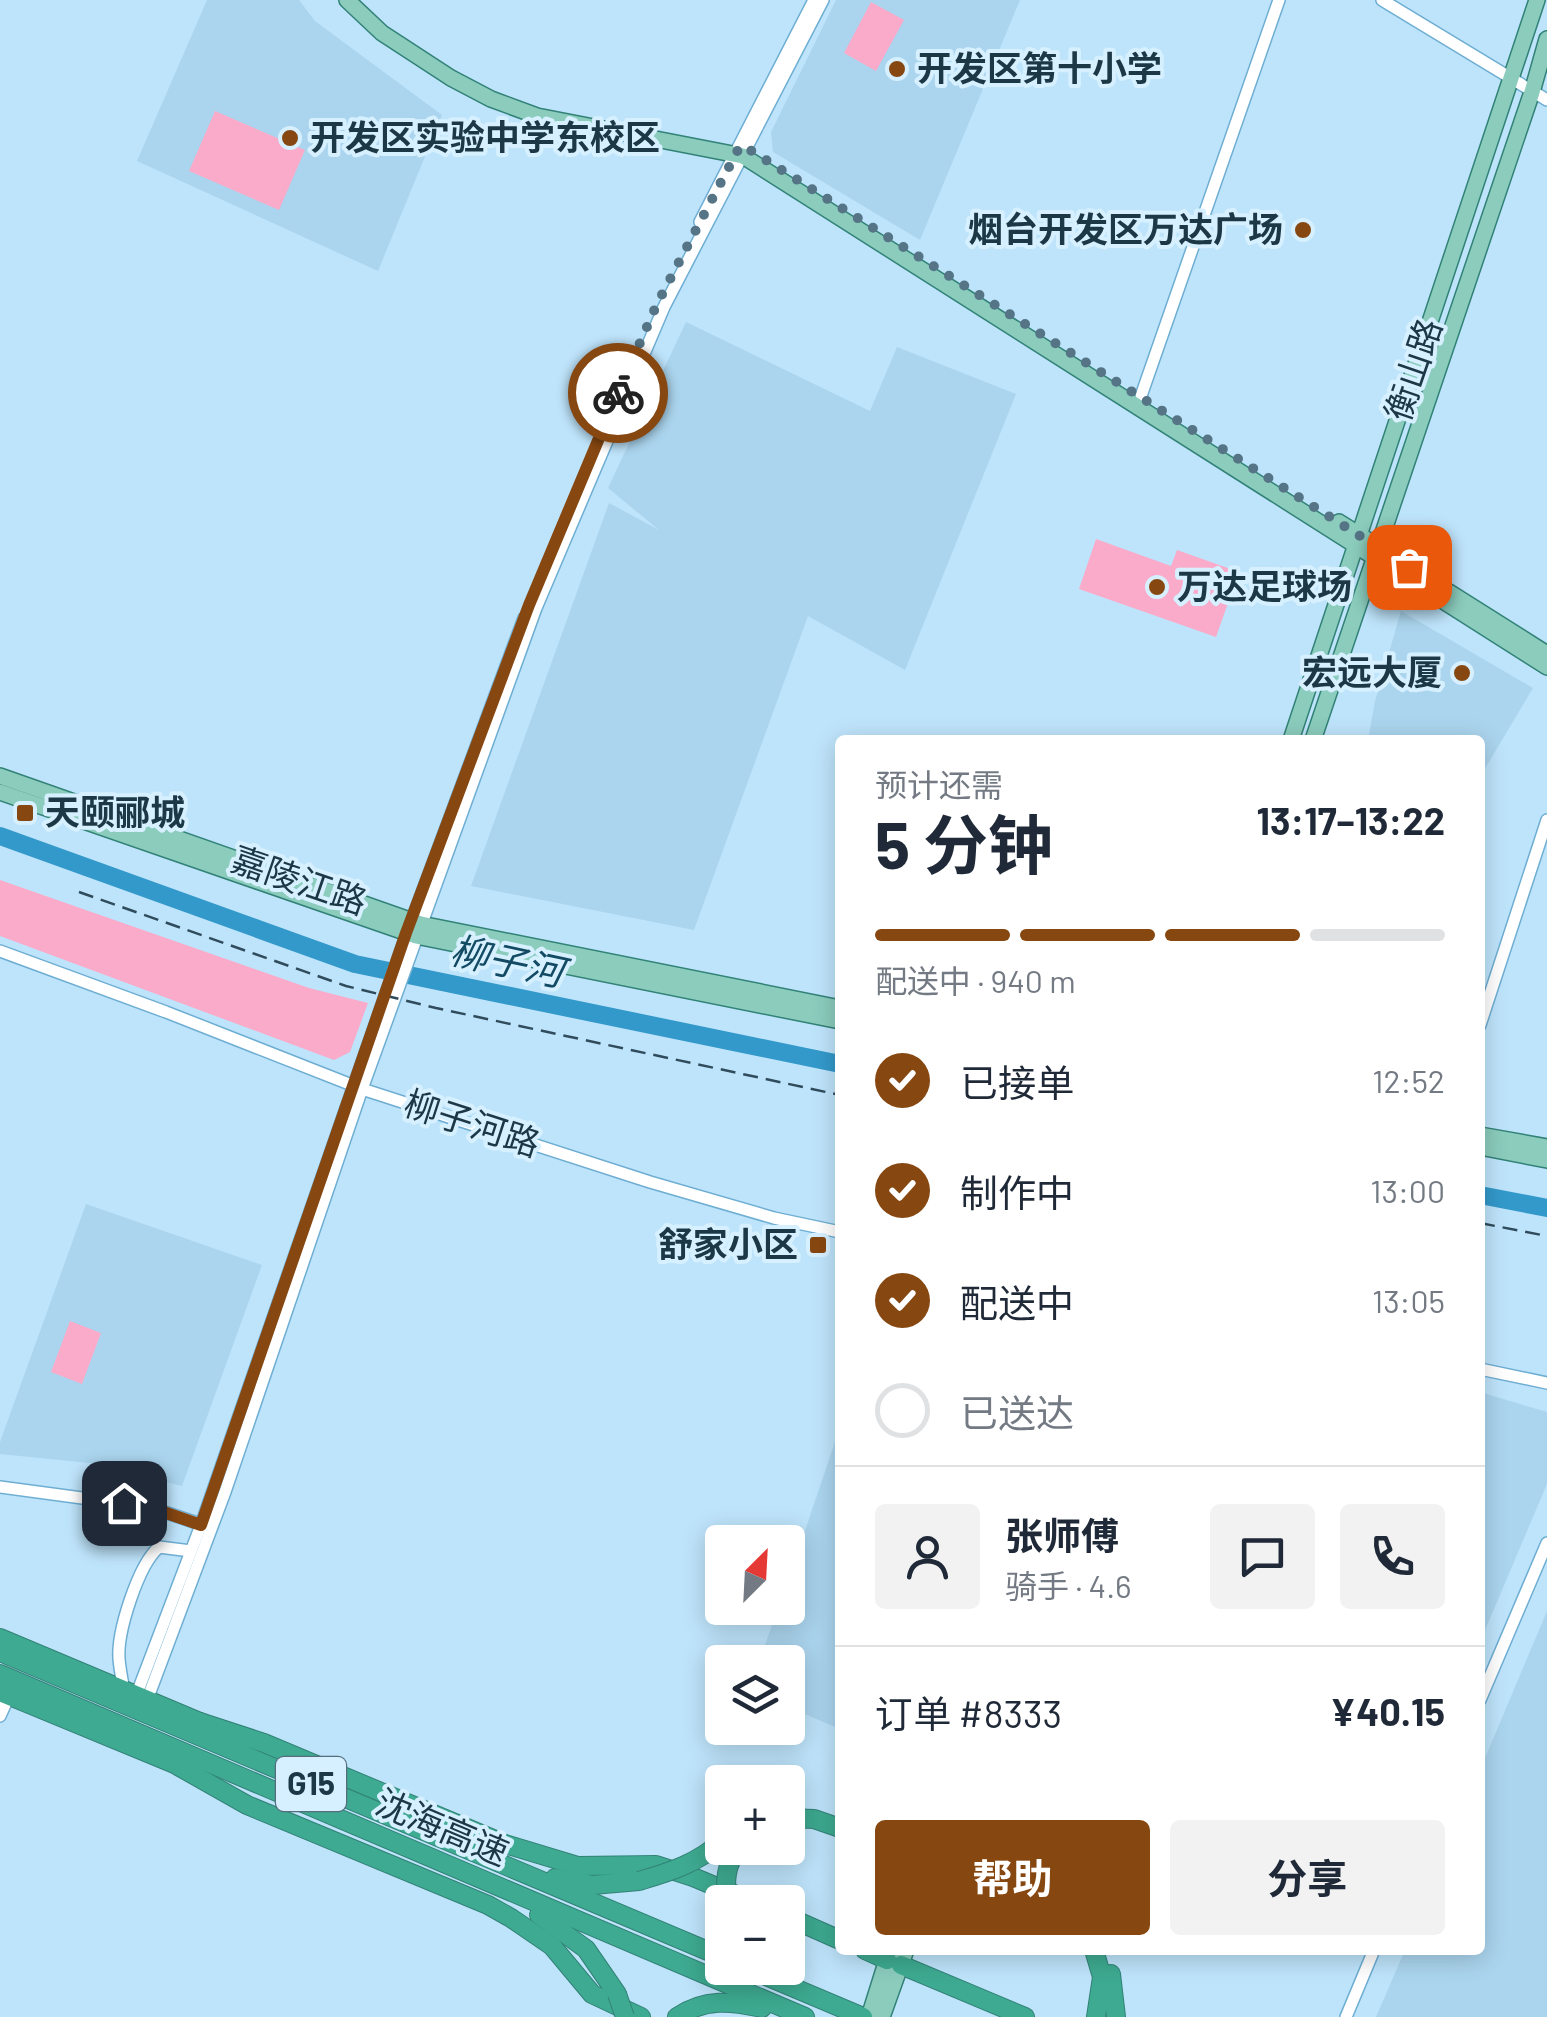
<!DOCTYPE html>
<html lang="zh">
<meta charset="utf-8">
<style>
:root{--surface:#fff;--page:#f2f2f3;--text:#1f2937;--muted:#747a83;--line:#e0e1e3;--accent:#874711}
body{margin:0;font-family:Barlow,"Noto Sans SC",sans-serif;background:var(--page);color:var(--text);height:100vh;display:flex;flex-direction:column;font-size:38px;white-space:nowrap}
*{box-sizing:border-box;margin:0}
p{font-size:32px;color:var(--muted)}
.icon{flex:none;width:55px;height:55px;fill:none;stroke:currentColor;stroke-width:2;stroke-linecap:round;stroke-linejoin:round}
.map{position:relative;flex:1;overflow:hidden}
.panel{position:absolute;left:835px;top:735px;width:650px;height:1220px;display:flex;flex-direction:column;background:var(--surface);border-radius:10px;box-shadow:0 5px 25px #0003}
.panel>*{flex:none}
.needle{width:65px;rotate:24deg}
.buttons{position:absolute;left:705px;top:1525px;display:grid;gap:20px}
.buttons a{display:grid;place-items:center;width:100px;height:100px;border-radius:10px;background:var(--surface);box-shadow:0 5px 25px #0003;font-size:50px}
.pin{position:absolute;display:grid;place-items:center;width:85px;height:85px;color:#fff;margin:-42px;border-radius:20px;box-shadow:0 5px 15px #0006}
.courier{position:absolute;display:grid;place-items:center;width:100px;height:100px;margin:-50px;border:8px solid #874711;border-radius:50%;background:#fff;color:#222;box-shadow:0 2px 12px #0007}
.head em{font-style:normal;font-weight:700}
.head div{display:flex;flex-direction:column-reverse}
.head{display:flex;align-items:center;justify-content:space-between;height:170px;padding:0 40px}
h1{font-size:65px;font-weight:700;line-height:75px}
.bar{display:grid;grid-template-columns:repeat(4,1fr);gap:15px 10px;align-content:center;height:120px;padding:0 40px}
.bar i{height:12px;border-radius:8px;background:var(--line)}
.bar .selected{background:var(--accent)}
.bar p{grid-column:span 4}
.line{display:flex;align-items:center;gap:25px;padding:0 40px;border-top:2px solid var(--line)}
.line div{flex:1}
.round{display:grid;place-items:center;flex:none;width:105px;height:105px;border-radius:10px;background:var(--page)}
ol{padding:0 40px;list-style:none}
li{display:flex;align-items:center;gap:30px;height:110px}
li p{margin-inline-start:auto}
li .icon{padding:10px;border-radius:50%;background:var(--accent);color:#fff;stroke-width:4}
li:last-child{color:var(--muted)}
li i{width:55px;height:55px;border:5px solid var(--line);border-radius:50%}
.button{display:flex;gap:20px;margin-top:auto;padding:20px 40px}
.button a{flex:1;height:115px;border-radius:10px;background:var(--accent);color:#fff;font-size:40px;font-weight:700;line-height:115px;text-align:center}
.button a+a{background:var(--page);color:var(--text)}
.map>svg:first-child{display:block}
.built{fill:#abd5ee}
.green{fill:#faabca}
.lines{fill:none;stroke-linecap:round;stroke-linejoin:round}
.river{stroke:#3399cb;stroke-width:18}
.minor-casing{stroke:#6eaed3;stroke-width:14}
.major-casing{stroke:#328277;stroke-width:18}
.highway-casing{stroke:#328277;stroke-width:20}
.minor{stroke:#fff;stroke-width:11}
.major{stroke:#8bccbd;stroke-width:15}
.highway{stroke:#3eaa91;stroke-width:18}
.rail{stroke:#304c5c;stroke-width:2.5;stroke-dasharray:15 8;stroke-linecap:butt}
.highway-bridge-casing{stroke:#328277;stroke-width:20;stroke-linecap:butt}
.highway-bridge{stroke:#3eaa91;stroke-width:18}
.done{stroke:#557485;stroke-width:10;stroke-dasharray:0 18}
.route{stroke:#874711;stroke-width:12}
.poi-dot{fill:#874711;stroke:#d6f0ff;stroke-width:4}
.labels{text-anchor:middle;stroke-width:8;stroke-linejoin:round;paint-order:stroke}
.shield{fill:#d6f0ff;stroke:#546e7e;stroke-width:2.5}
.shield-label{font-size:32px;font-weight:bold;fill:#1c3746}
.poi-label{font-size:35px;font-weight:bold;fill:#1c3746;stroke:#d6f0ff;text-anchor:start}
.street-label{font-size:35px;fill:#1c3746;stroke:#d6f0ff}
.water-label{font-size:38px;font-style:italic;fill:#134a64;stroke:#d6f0ff}
</style>
<div class="map">
<svg width="1547" height="2017" viewBox="0 0 1547 2017">
<rect width="100%" height="100%" fill="#bee4fb"/>
<!-- built -->
<g class="built">
<path d="M207 0H299L315 21 442 115 378 271 137 161Z"/>
<path d="M836 0H1020L920 240 773 152 771 132Z"/>
<path d="M686 322 870 411 897 347 1016 394 905 670 808 616 694 930 471 886 609 503 659 530 608 488Z"/>
<path d="M1401 611 1533 688 1480 777V740H1368L1375 701Z"/>
<path d="M86 1204 262 1265 182 1486 89 1463 0 1454V1442Z"/>
<path d="M1480 1392 1547 1412V1484L1480 1642Z"/>
<path d="M840 1427V1729L788 1707V1662H759L778 1608H788V1581Z"/>
<path d="M1547 1611V2017H1376L1405 1950H1480V1770Z"/>
</g>
<!-- green -->
<g class="green">
<path d="M871 2 904 20 876 71 844 53Z"/>
<path d="M215 111 305 150 279 210 189 171Z"/>
<path d="M1096 539 1171 566 1177 550 1239 572 1216 637 1079 589Z"/>
<path d="M0 880 309 988 368 1003 350 1052 334 1060 0 936Z"/>
<path d="M70 1321 101 1333 82 1384 51 1372Z"/>
</g>
<g class="lines">
<!-- river -->
<g class="river">
<path d="M0 836 355 964 840 1064"/>
<path d="M1480 1195 1547 1208"/>
</g>
<defs>
<g id="minor">
<path d="M1382 0 1547 100"/>
<path d="M700 222 814 0"/>
<path d="M1141 396 1279 0"/>
<path d="M0 951 166 1012 362 1089 650 1182 774 1218 840 1232"/>
<path d="M1480 1025 1547 820"/>
<path d="M1480 1369 1547 1383"/>
<path d="M0 1487 149 1507 206 1526"/>
<path d="M124 1691C122 1680 120 1670 119 1659 117 1632 138 1565 159 1547L191 1551"/>
<path d="M136 1696 201 1525 407 933 524 618"/>
<path d="M147 1700 225 1492 362 1089 536 608 664 307 823 0"/>
<path d="M1480 1700 1547 1543"/>
<path d="M0 1716 9 1696"/>
<path d="M1346 2017 1374 1950"/>
</g>
<g id="major">
<path d="M347 0 382 33 451 78 491 99 537 116 743 156 1547 667"/>
<path d="M1339 522 1417 571"/>
<path d="M1449 592 1547 654"/>
<path d="M1291 740 1537 0"/>
<path d="M1313 740 1532 92 1547 39"/>
<path d="M0 776 421 924 840 1008"/>
<path d="M0 792 416 936 840 1021"/>
<path d="M1480 1135 1547 1147"/>
<path d="M1480 1147 1547 1160"/>
<path d="M869 2017 890 1950"/>
<path d="M882 2017 906 1950"/>
</g>
<g id="highway">
<path d="M0 1638 207 1725"/>
<path d="M0 1652 722 1957"/>
<path d="M0 1674 805 2017"/>
<path d="M0 1692 189 1770"/>
<path d="M200 1722 264 1743 505 1844 578 1866 656 1865 693 1877 753 1902"/>
<path d="M178 1766 247 1805 488 1905 511 1918 552 1946 592 1994 641 2017"/>
<path d="M788 1818 814 1819 840 1828"/>
<path d="M555 1878 593 1885 639 1881"/>
<path d="M539 1915 586 1949 617 1994"/>
<path d="M788 1917 840 1940"/>
<path d="M865 1950 887 1960"/>
<path d="M1094 1950 1102 1977 1096 2017"/>
<path d="M901 1965 1025 2017"/>
<path d="M747 1968 863 2017"/>
<path d="M1111 1974 1116 2017"/>
<path d="M677 2017C705 1998 731 2001 762 2008"/>
</g>
</defs>
<!-- minor casing -->
<use href="#minor" class="minor-casing"/>
<!-- major casing -->
<use href="#major" class="major-casing"/>
<!-- highway casing -->
<use href="#highway" class="highway-casing"/>
<!-- minor -->
<use href="#minor" class="minor"/>
<!-- major -->
<use href="#major" class="major"/>
<!-- highway -->
<use href="#highway" class="highway"/>
<!-- rail -->
<g class="rail">
<path d="M79 892 346 986 436 1008 840 1095"/>
<path d="M1480 1223 1547 1236"/>
</g>
<defs>
<g id="highway-bridge">
<path d="M639 1881C670 1872 698 1863 722 1841"/>
<path d="M727 1902C725 1881 725 1865 739 1848"/>
<path d="M617 1994 625 2017"/>
</g>
</defs>
<!-- highway-bridge casing -->
<use href="#highway-bridge" class="highway-bridge-casing"/>
<!-- highway-bridge -->
<use href="#highway-bridge" class="highway-bridge"/>
</g>
<g class="lines">
<!-- done -->
<path class="done" d="M618 393 657 304 740 146 747 148 1409 567"/>
<!-- route -->
<path class="route" d="M124 1503 149 1507 201 1525 406 933 529 605 618 393"/>
</g>
<!-- markers -->
<g class="poi-dot">
<circle cx="897" cy="69" r="10"/>
<circle cx="290" cy="138" r="10"/>
<circle cx="1303" cy="230" r="10"/>
<circle cx="1157" cy="587" r="10"/>
<circle cx="1462" cy="673" r="10"/>
<rect x="15" y="803" width="20" height="20" rx="5"/>
<rect x="808" y="1235" width="20" height="20" rx="5"/>
</g>
<g class="labels">
<!-- shield labels -->
<rect class="shield" x="276" y="1757" width="70" height="54" rx="8"/>
<g class="shield-label">
<text x="311" y="1795">G15</text>
</g>
<!-- poi labels -->
<g class="poi-label">
<text x="917" y="81">开发区第十小学</text>
<text x="310" y="150">开发区实验中学东校区</text>
<text x="1283" y="242" text-anchor="end">烟台开发区万达广场</text>
<text x="1177" y="599">万达足球场</text>
<text x="1442" y="685" text-anchor="end">宏远大厦</text>
<text x="45" y="825">天颐郦城</text>
<text x="798" y="1257" text-anchor="end">舒家小区</text>
</g>
<!-- street labels -->
<g class="street-label">
<text transform="translate(1414 370) rotate(-71)" y="12">衡山路</text>
<text transform="translate(299 881) rotate(19)" y="12">嘉陵江路</text>
<text transform="translate(472 1124) rotate(18)" y="12">柳子河路</text>
<text transform="translate(442 1828) rotate(23)" y="12">沈海高速</text>
</g>
<!-- water labels -->
<g class="water-label">
<text transform="translate(507 962) rotate(12)" y="13">柳子河</text>
</g>
</g>
</svg>
<div class="buttons">
<a><svg class="needle" viewBox="-14 -14 28 28"><path d="M0-13l5 13h-10z" fill="#e53935"/><path d="M0 13l5-13h-10z" fill="#747a83"/></svg></a>
<a><svg class="icon" aria-label="layers" viewBox="0 0 24 24"><path d="M12 4l9 5-9 5-9-5zM3 14l9 5 9-5"/></svg></a>
<a>+</a>
<a>−</a>
</div>
<div class="pin" style="left:1409px;top:567px;background:#ea580c"><svg class="icon" aria-label="bag" viewBox="0 0 24 24"><path d="M5 8h14l-1 12H6zM9 8a3 3 0 0 1 6 0"/></svg></div>
<div class="pin" style="left:124px;top:1503px;background:#1f2937"><svg class="icon" aria-label="home" viewBox="0 0 24 24"><path d="M3 11l9-7 9 7M6 9v11h12V9"/></svg></div>
<div class="courier" style="left:618px;top:393px"><svg class="icon" aria-label="bike" viewBox="0 0 24 24"><circle cx="6" cy="16" r="4"/><circle cx="18" cy="16" r="4"/><path d="M6 16l4-8h5l3 8M10 8l3 8H6M13 5h3"/></svg></div>
<section class="panel">
<div class="head"><div><h1>5 分钟</h1><p>预计还需</p></div><em>13:17–13:22</em></div>
<div class="bar"><i class="selected"></i><i class="selected"></i><i class="selected"></i><i></i><p>配送中 · 940 m</p></div>
<ol>
<li><svg class="icon" aria-label="check" viewBox="0 0 24 24"><path d="M5 12l5 5 9-10"/></svg>已接单<p>12:52</p></li>
<li><svg class="icon" aria-label="check" viewBox="0 0 24 24"><path d="M5 12l5 5 9-10"/></svg>制作中<p>13:00</p></li>
<li><svg class="icon" aria-label="check" viewBox="0 0 24 24"><path d="M5 12l5 5 9-10"/></svg>配送中<p>13:05</p></li>
<li><i></i>已送达</li>
</ol>
<div class="line" style="height:180px"><a class="round"><svg class="icon" aria-label="person" viewBox="0 0 24 24"><circle cx="12" cy="8" r="4"/><path d="M4 21q1-7 8-7t8 7"/></svg></a><div><b>张师傅</b><p>骑手 · 4.6</p></div><a class="round"><svg class="icon" aria-label="chat" viewBox="0 0 24 24"><path d="M4 5h16v11H9l-5 4z"/></svg></a><a class="round"><svg class="icon" aria-label="phone" viewBox="0 0 24 24"><path d="M5 4h4l2 5-3 2q2 4 5 5l2-3 5 2v4C11 20 4 13 5 4z"/></svg></a></div>
<div class="line" style="height:130px"><div>订单 #8333</div><b>¥40.15</b></div>
<div class="button"><a>帮助</a><a>分享</a></div>
</section>
</div>
